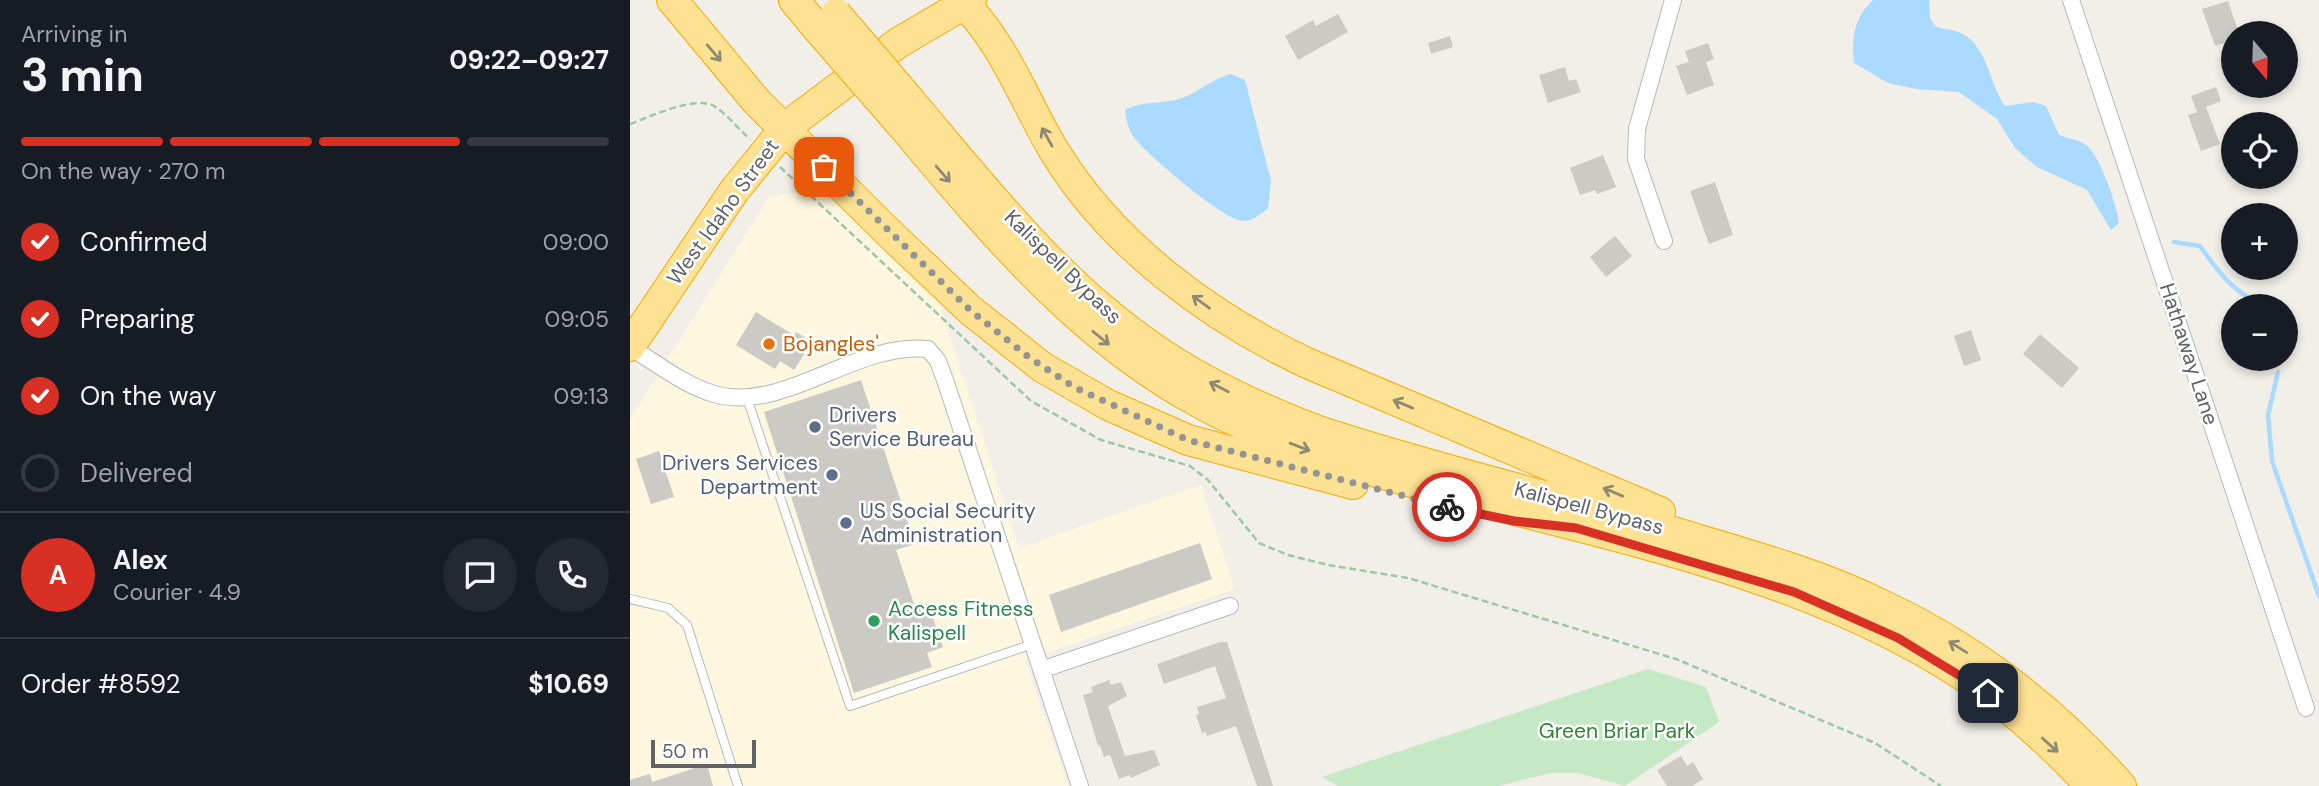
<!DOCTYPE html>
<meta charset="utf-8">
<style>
:root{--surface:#171b24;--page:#242831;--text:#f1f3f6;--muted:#9ea1a6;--line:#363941;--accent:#d93025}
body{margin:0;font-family:"DM Sans",sans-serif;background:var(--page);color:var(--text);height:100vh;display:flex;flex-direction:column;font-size:26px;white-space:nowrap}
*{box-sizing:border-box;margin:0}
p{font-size:23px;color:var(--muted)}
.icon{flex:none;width:38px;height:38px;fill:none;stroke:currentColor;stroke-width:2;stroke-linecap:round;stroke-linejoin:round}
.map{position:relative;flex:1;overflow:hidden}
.drawer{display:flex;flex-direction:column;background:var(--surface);width:630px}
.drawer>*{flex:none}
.needle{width:46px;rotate:161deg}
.buttons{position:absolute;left:1591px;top:21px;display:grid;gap:14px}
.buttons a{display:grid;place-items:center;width:77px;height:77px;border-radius:50%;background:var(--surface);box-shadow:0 4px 10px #0003;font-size:35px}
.scale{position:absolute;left:21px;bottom:18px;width:105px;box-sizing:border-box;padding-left:7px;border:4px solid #5f6368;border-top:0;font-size:19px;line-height:24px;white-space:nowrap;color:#5f6368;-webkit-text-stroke:5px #fff;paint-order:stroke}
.pin{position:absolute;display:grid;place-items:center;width:60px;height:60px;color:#fff;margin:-30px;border-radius:14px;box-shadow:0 4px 10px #0006}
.courier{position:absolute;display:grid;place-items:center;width:70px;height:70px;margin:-35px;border:5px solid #d93025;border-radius:50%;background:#fff;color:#222;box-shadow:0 2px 9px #0007}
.headline em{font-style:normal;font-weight:700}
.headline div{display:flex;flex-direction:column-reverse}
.headline{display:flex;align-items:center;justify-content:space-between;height:119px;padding:0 21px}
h1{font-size:46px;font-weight:700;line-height:52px}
.bar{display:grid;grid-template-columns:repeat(4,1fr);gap:10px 7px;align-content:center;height:84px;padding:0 21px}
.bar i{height:9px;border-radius:5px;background:var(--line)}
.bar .current{background:var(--accent)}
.bar p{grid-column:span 4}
.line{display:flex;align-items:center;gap:18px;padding:0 21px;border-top:2px solid var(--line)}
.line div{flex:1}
.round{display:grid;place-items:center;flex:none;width:74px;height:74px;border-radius:37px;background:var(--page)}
ol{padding:0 21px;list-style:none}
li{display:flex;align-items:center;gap:21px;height:77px}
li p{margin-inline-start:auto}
li .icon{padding:7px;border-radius:50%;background:var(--accent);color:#fff;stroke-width:4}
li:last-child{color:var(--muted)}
li i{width:38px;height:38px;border:4px solid var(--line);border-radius:50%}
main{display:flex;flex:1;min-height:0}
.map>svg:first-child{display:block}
.commercial{fill:#fef7e0}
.green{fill:#c5e8c5}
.water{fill:#aadaff}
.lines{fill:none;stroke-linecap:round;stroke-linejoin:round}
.stream{stroke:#aadaff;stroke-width:4.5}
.building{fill:#cccac5}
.lane-casing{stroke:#b5b8bc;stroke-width:10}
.street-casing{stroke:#b5b8bc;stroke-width:18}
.highway-casing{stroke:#f9ab00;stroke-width:32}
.path{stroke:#9cc7a9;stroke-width:2.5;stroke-dasharray:7 3.5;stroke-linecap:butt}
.lane{stroke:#fff;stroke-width:8}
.street{stroke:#fff;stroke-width:16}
.highway{stroke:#fde293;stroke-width:30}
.highway-bridge-casing{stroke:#f9ab00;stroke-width:32;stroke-linecap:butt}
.highway-bridge{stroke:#fde293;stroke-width:30}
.oneway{stroke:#8e8975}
.done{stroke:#929495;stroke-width:7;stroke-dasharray:0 12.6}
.route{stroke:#d93025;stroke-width:9}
.food-dot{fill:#e8710a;stroke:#fff;stroke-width:2.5}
.service-dot{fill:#5c6f8a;stroke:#fff;stroke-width:2.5}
.leisure-dot{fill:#2e9e5b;stroke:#fff;stroke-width:2.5}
.labels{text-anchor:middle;stroke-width:5;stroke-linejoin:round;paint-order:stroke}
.street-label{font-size:21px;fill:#5f6368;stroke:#fff}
.food-label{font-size:21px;fill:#c56008;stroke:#fff;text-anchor:start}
.service-label{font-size:21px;fill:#4e5e75;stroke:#fff;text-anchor:start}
.leisure-label{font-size:21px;fill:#27864d;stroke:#fff;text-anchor:start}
.park-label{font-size:21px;fill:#348238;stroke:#fff}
</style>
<main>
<section class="drawer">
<div class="headline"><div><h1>3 min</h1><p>Arriving in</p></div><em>09:22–09:27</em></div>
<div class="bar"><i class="current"></i><i class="current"></i><i class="current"></i><i></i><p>On the way · 270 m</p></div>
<ol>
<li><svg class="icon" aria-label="check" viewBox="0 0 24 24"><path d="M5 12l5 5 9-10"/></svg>Confirmed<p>09:00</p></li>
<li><svg class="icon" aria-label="check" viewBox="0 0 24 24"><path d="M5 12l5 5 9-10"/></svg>Preparing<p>09:05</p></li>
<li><svg class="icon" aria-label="check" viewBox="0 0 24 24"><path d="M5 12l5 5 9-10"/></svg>On the way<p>09:13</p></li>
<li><i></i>Delivered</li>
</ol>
<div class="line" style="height:126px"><b class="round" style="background:var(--accent);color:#fff">A</b><div><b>Alex</b><p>Courier · 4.9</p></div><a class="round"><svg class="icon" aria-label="chat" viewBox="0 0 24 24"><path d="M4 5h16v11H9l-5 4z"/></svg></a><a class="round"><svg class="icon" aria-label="phone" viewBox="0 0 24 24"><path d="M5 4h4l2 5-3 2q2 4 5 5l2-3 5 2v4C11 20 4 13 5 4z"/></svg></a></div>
<div class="line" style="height:91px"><div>Order #8592</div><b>$10.69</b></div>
</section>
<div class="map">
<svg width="1689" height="786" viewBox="0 0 1689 786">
<rect width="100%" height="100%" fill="#f1efe8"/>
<!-- commercial -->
<path class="commercial" d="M185 188 231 215 308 300 389 548 571 485 605 589 395 660 438 786H0V419L139 197Z"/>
<!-- green -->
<path class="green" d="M1018 669 1076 687 1089 722 995 786 948 773H920L868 786H708L692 777Z"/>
<!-- water -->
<g class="water">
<path d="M1243 0H1299L1300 18 1305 26C1314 30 1323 29 1331 33 1358 46 1359 84 1375 106L1403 102 1416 106 1429 135C1437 138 1449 140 1456 145 1470 155 1487 206 1489 223L1481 230 1457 190 1407 167 1385 148 1367 119 1329 92 1286 89 1258 83 1224 63C1221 38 1224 18 1243 0Z"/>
<path d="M600 74 615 80 641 181 638 208C630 215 621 223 609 220 588 215 516 154 503 136 498 128 496 119 495 110 514 100 534 105 555 97 571 90 583 79 600 74Z"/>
</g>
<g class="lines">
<!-- stream -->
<g class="stream">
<path d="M1544 242 1570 246C1589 273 1604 294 1636 306"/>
<path d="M1648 372 1638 415 1642 461 1689 596"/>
</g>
</g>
<!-- building -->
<g class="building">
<path d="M1598 1 1609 33H1603V40L1585 46 1572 9Z"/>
<path d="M708 14 718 32 668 60 655 36 683 20 686 26Z"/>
<path d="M820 36 823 47 801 54 798 43Z"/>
<path d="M1078 43 1084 59 1076 62 1084 85 1057 95 1046 66 1059 62 1055 51Z"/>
<path d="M935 67 939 81 946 79 951 92 918 103 909 75Z"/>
<path d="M1586 87 1591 101 1576 107 1590 144 1571 151 1558 115 1567 112 1561 96Z"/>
<path d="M973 155 986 187 967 194 965 190 950 195 940 168Z"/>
<path d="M1085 182 1103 235 1079 244 1060 191Z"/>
<path d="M985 236 1002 256 976 277 960 257Z"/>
<path d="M126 312 164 335 166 332 176 338 169 349 175 353 164 370 150 361 145 369 106 345Z"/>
<path d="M1341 330 1351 360 1334 366 1324 336Z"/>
<path d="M1410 334 1449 368 1432 388 1393 354Z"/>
<path d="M231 380 285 544 266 550 285 607 298 603 313 647 297 653 302 667 224 693 134 412Z"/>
<path d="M29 451 44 497 21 504 6 459Z"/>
<path d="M570 543 582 579 431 632 419 595Z"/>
<path d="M590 642H597L643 786H627L606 726 577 736 575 732 572 733 566 715 569 714 567 707 596 698 585 666 534 684 527 664Z"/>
<path d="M479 680 481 685 491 682 497 696 478 706 495 756 524 750 530 765 501 778 500 775 489 779 480 755 474 757 470 745 468 746 453 695 463 692 461 687Z"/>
<path d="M1051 756 1057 766 1063 762 1073 779 1062 786H1037L1027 770Z"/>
<path d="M77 764 83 786H0V780L20 774 22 782Z"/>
</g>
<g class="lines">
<defs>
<g id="lane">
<path d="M116 395 220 706 403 644"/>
<path d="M0 599 38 608 57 625 108 786"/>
</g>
<g id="street">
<path d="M1441 0 1676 708"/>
<path d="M1034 241 1006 159 1007 129 1043 0"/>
<path d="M0 347C26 363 54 385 84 394 153 414 227 341 298 349L308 361 315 380 450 786"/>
<path d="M411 670 600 606"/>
</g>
<g id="highway">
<path d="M42 0 127 102 259 233 340 310 412 367 478 405 558 440 723 484"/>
<path d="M164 0 187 28"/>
<path d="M330 0C372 39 394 100 423 149 480 244 579 317 677 363L1030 512"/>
<path d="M282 103C357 192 430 286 529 352 579 386 635 411 691 432 817 473 946 502 1073 541 1134 559 1195 577 1252 605 1344 648 1424 710 1491 786"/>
<path d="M269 122C358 227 447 337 570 403 648 446 735 469 820 493 1000 541 1204 581 1357 692 1395 719 1429 752 1461 786"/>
<path d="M0 346 104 191 156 127 268 43 341 0"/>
</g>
</defs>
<!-- lane casing -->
<use href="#lane" class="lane-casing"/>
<!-- street casing -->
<use href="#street" class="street-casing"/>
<!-- highway casing -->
<use href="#highway" class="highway-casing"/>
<!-- path -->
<g class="path">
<path d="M0 124C19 117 66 95 84 106 97 114 108 129 120 139"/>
<path d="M150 167 401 401 471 440 560 466 578 480 629 543 658 555 698 565 778 578 1046 659 1245 743 1311 786"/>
</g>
<!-- lane -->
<use href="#lane" class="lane"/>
<!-- street -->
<use href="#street" class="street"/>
<!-- highway -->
<use href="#highway" class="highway"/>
<defs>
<g id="highway-bridge">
<path d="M206 14 282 103"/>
<path d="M187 28 269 122"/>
</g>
</defs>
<!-- highway-bridge casing -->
<use href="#highway-bridge" class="highway-bridge-casing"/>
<!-- highway-bridge -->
<use href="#highway-bridge" class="highway-bridge"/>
</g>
<!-- one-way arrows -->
<defs><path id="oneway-shaft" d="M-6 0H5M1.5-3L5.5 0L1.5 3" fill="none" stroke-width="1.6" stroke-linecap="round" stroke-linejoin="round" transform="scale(1.75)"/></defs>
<g class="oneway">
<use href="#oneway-shaft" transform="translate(84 53) rotate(50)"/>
<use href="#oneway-shaft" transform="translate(417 137) rotate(-119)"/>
<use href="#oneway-shaft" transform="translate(313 174) rotate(49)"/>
<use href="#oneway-shaft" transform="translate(571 302) rotate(-144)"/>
<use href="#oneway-shaft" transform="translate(471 338) rotate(39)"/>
<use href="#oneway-shaft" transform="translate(589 387) rotate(-153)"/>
<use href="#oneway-shaft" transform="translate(773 404) rotate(-157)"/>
<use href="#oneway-shaft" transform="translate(670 447) rotate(21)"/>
<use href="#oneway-shaft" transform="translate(983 492) rotate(-157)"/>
<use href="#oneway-shaft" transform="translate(1328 647) rotate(-148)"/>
<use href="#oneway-shaft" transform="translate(1420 745) rotate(42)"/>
</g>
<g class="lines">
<!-- done -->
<path class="done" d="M194 167 340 310 400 358 444 387 558 440 817 507"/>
<!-- route -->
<path class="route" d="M817 507 884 521 946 528 1164 592 1268 638 1358 693"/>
</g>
<!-- markers -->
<circle class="food-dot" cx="139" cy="344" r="7"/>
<g class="service-dot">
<circle cx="185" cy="427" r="7"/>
<circle cx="202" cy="475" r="7"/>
<circle cx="216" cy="523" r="7"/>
</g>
<circle class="leisure-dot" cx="244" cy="621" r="7"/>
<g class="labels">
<!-- street labels -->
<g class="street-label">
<text transform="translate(93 212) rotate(-54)" y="7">West Idaho Street</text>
<text transform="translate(433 267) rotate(44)" y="7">Kalispell Bypass</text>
<text transform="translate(1559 354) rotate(72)" y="7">Hathaway Lane</text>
<text transform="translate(959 508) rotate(15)" y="7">Kalispell Bypass</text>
</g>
<!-- food labels -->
<g class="food-label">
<text x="153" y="351">Bojangles'</text>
</g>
<!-- service labels -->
<g class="service-label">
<text x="199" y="422">Drivers<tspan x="199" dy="24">Service Bureau</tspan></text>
<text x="188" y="470" text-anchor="end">Drivers Services<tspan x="188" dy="24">Department</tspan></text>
<text x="230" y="518">US Social Security<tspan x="230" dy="24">Administration</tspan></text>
</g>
<!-- leisure labels -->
<g class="leisure-label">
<text x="258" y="616">Access Fitness<tspan x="258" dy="24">Kalispell</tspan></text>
</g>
<!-- park labels -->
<g class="park-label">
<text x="987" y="738">Green Briar Park</text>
</g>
</g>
</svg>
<div class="buttons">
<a><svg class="needle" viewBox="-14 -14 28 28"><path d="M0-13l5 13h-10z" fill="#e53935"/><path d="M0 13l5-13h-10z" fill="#9ea1a6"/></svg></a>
<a><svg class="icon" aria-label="locate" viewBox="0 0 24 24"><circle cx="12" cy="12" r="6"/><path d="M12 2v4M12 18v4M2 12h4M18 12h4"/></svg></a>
<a>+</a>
<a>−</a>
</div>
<div class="scale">50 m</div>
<div class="pin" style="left:194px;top:167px;background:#ea580c"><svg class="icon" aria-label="bag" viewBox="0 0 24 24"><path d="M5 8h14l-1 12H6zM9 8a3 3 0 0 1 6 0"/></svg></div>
<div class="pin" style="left:1358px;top:693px;background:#1f2937"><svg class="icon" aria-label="home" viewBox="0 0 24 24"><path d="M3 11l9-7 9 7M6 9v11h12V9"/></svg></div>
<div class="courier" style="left:817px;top:507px"><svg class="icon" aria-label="bike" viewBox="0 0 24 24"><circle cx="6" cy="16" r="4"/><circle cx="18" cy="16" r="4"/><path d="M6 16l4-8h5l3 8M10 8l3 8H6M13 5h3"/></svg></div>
</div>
</main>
